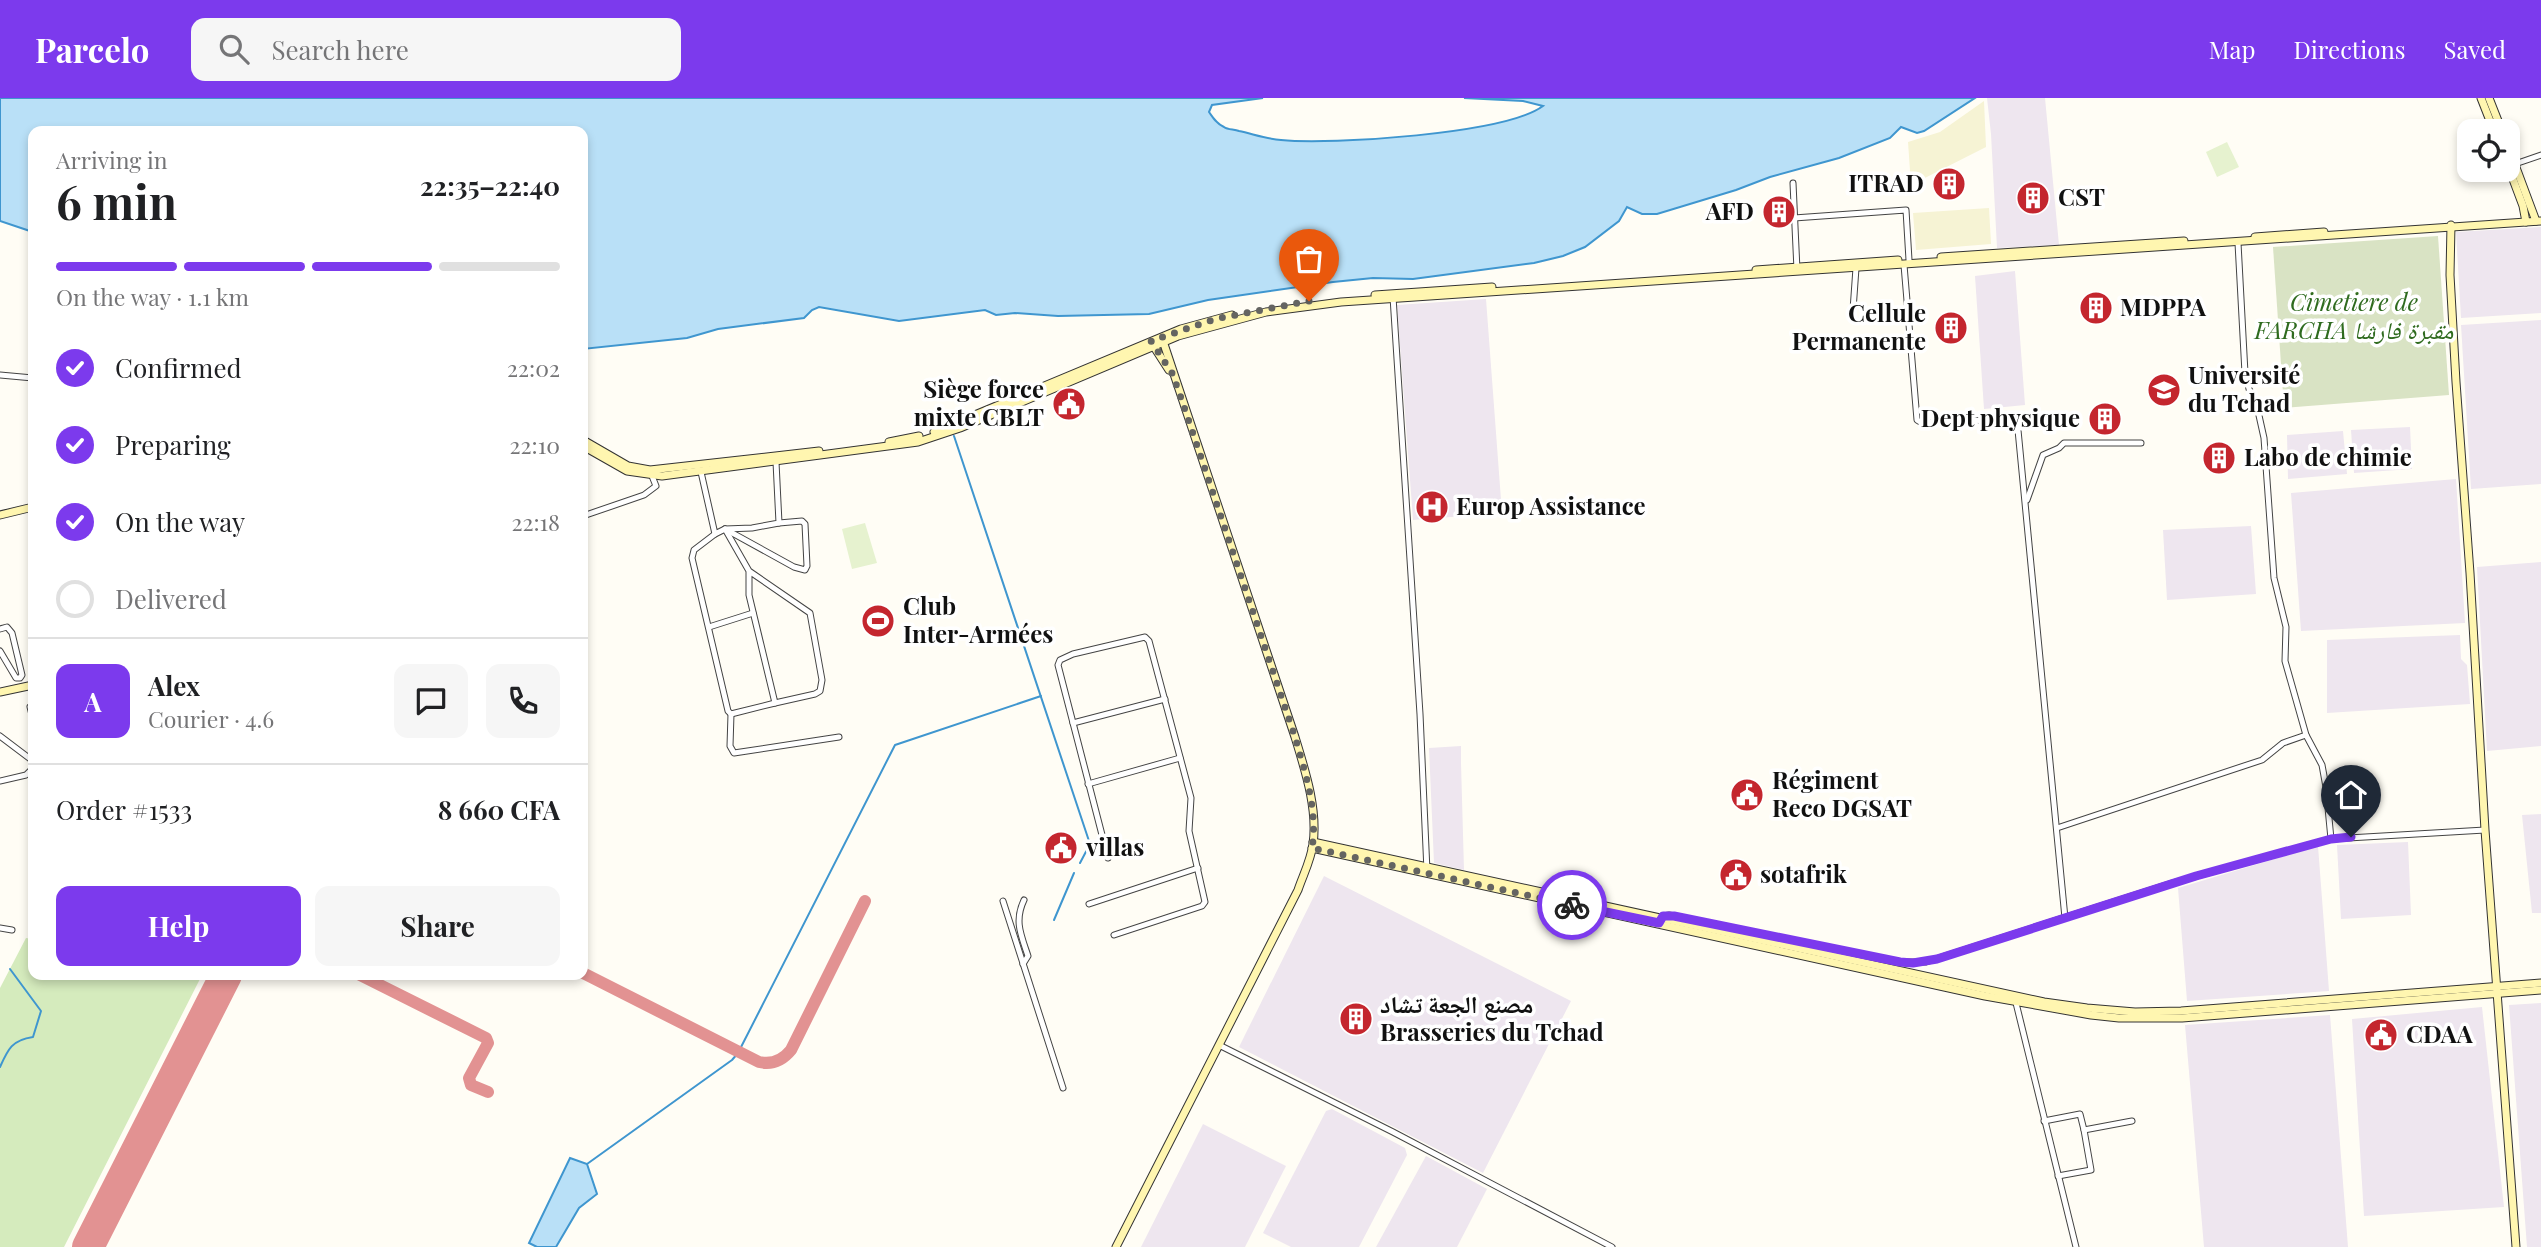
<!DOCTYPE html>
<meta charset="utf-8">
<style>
:root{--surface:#fff;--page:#f6f6f6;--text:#202124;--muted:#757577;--line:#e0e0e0;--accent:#7c3aed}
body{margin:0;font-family:"Playfair Display","Noto Naskh Arabic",serif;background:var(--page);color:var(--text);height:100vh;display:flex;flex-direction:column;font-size:26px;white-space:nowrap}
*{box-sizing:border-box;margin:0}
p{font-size:23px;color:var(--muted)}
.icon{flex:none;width:38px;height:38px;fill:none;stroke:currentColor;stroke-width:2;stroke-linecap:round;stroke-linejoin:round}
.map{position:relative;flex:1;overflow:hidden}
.drawer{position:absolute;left:28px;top:28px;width:560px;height:854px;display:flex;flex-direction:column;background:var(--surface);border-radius:14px;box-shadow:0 4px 10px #0003}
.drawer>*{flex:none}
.buttons{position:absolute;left:2457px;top:21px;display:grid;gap:14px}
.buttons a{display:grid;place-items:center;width:63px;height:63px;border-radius:14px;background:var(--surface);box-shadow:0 4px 10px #0003;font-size:35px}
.pin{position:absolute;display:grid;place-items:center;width:60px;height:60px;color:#fff;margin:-72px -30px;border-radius:50% 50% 50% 0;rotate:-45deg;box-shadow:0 0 7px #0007}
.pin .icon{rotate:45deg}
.courier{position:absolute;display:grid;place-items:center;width:70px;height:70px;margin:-35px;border:5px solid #7c3aed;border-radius:50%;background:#fff;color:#222;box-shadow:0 2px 9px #0007}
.overview em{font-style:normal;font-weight:700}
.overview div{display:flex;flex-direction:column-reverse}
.overview{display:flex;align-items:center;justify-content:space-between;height:119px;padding:0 28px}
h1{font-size:46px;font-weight:700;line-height:52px}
.bar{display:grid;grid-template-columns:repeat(4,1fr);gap:10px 7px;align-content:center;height:84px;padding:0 28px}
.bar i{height:9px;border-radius:5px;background:var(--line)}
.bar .current{background:var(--accent)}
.bar p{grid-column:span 4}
.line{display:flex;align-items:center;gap:18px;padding:0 28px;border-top:2px solid var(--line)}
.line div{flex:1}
.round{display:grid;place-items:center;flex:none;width:74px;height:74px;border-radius:14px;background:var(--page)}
ol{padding:0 28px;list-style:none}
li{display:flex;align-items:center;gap:21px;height:77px}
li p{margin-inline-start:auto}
li .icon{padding:7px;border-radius:50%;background:var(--accent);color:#fff;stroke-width:4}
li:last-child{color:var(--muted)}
li i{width:38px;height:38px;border:4px solid var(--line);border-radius:50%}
.cta{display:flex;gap:14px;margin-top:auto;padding:14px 28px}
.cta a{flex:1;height:80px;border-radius:14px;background:var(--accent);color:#fff;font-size:28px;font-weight:700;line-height:80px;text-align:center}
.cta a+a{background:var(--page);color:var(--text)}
header{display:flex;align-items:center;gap:42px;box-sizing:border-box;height:98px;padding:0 35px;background:var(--accent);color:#fff}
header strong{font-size:33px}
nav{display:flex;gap:38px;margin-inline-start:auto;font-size:24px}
.search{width:490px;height:63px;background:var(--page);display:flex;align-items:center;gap:18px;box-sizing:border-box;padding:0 24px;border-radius:14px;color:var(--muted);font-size:26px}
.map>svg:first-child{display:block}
.industrial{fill:#eee6ef}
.farmland{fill:#f6f3d4}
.green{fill:#d5ebbd}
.cemetery{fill:#d9e3c4}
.pitch{fill:#e6f2cf}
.water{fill:#b9e0f7;stroke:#3f96cf;stroke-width:2}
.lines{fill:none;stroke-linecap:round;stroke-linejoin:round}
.stream{stroke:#3f96cf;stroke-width:2}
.taxiway{stroke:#e29292;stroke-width:12}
.runway{stroke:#e29292;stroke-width:32}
.street-casing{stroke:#444;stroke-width:7}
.secondary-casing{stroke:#333;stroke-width:9}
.street{stroke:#fff;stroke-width:5}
.secondary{stroke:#fff6b0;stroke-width:7}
.done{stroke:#646461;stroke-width:7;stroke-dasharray:0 12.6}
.route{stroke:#7c3aed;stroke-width:9}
.labels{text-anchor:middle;stroke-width:7;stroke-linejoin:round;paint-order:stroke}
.poi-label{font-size:24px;font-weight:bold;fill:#111;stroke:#fff;text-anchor:start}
.park-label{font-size:24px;font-style:italic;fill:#2f6b1f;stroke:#fff}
</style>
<header>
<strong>Parcelo</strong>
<div class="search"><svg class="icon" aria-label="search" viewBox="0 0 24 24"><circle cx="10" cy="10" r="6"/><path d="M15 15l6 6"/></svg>Search here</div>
<nav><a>Map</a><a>Directions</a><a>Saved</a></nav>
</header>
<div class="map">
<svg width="2541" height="1149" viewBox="0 0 2541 1149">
<rect width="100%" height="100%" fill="#fffdf5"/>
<!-- industrial -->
<g class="industrial">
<path d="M1987 0H2045L2059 147 1997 150 1991 36Z"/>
<path d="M2541 129V215L2461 220 2456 134Z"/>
<path d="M2015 173 2025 307 1984 311 1975 178Z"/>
<path d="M1486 201 1502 415 1413 422 1397 207Z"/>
<path d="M2541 222V386L2471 391 2461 227Z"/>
<path d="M2410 329 2412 371 2354 375 2351 332Z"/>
<path d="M2343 333 2347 376 2288 381 2287 337Z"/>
<path d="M2456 381 2465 525 2301 533 2291 395Z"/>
<path d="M2251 428 2256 496 2167 502 2163 432Z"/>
<path d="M2541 464V648L2487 653 2477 469Z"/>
<path d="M2460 537 2461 561 2467 567 2470 606 2327 615V542Z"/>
<path d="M1461 648V665L1464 772 1434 765 1429 650Z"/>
<path d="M2541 716V815H2532L2522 717Z"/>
<path d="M2408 744 2411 817 2341 821 2337 747Z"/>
<path d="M2318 748 2329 893 2187 903 2178 790Z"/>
<path d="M1324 778 1571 903 1483 1075 1239 949Z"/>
<path d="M2541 905V1149H2527L2509 907Z"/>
<path d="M2482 909 2504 1109 2364 1118 2352 921Z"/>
<path d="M2330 917 2348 1149H2204L2185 927Z"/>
<path d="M1332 1011 1405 1050 1407 1057 1359 1149H1291L1263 1135 1326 1013Z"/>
<path d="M1203 1026 1286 1068 1245 1149H1141Z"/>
<path d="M1426 1058 1487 1091 1457 1149H1376Z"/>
</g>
<!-- farmland -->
<g class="farmland">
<path d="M1984 3 1986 49 1911 87 1908 44 1940 34Z"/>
<path d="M1989 110 1991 146 1916 152 1913 115Z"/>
</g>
<!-- green -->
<path class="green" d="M26 840 33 841V877H202L64 1149H0V890Z"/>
<!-- cemetery -->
<path class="cemetery" d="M2438 138 2449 297 2284 310 2273 149Z"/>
<!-- pitch -->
<g class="pitch">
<path d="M2227 44 2239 69 2217 79 2206 54Z"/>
<path d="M865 425 877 465 852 471 842 431Z"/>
</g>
<!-- water -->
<g class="water">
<path d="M0 0H1263L1212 7 1209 14C1213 20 1217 26 1224 29 1228 32 1234 31 1239 33 1253 36 1267 41 1281 42 1331 47 1505 36 1543 8L1523 3 1464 0H1975L1924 33 1917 35 1901 29 1890 40 1839 60 1770 79 1736 92 1657 116H1642L1627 109 1619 123 1585 149 1563 158 1534 165 1413 181 1373 180 1333 184 1208 202 1149 216 1058 218 1015 215 996 217 985 212 899 223 819 209 812 212 804 220 718 231 687 240 583 251V33H33V134L0 123Z"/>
<path d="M570 1060 587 1066 597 1096 579 1110 556 1149H537L529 1145Z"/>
</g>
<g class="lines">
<!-- stream -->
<g class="stream">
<path d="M954 338 1090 746 1080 765"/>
<path d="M1054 822 1074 775"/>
<path d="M0 969C8 951 12 942 33 939L41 913 10 871"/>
<path d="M587 1066 732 962 738 955 895 647 1041 598"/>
</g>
<!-- taxiway -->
<g class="taxiway">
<path d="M583 875 759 964C772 967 782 963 791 952L865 803"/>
<path d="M360 877 486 940 488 945 469 980 471 987 488 994"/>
</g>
<!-- runway -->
<path class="runway" d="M88 1149 226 877"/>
<defs>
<g id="street">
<path d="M2515 66 2541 57"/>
<path d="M1793 85 1797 172"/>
<path d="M1794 120 1906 112 1909 162"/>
<path d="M2238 145 2245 275 2249 291 2256 304 2264 340 2274 480 2286 529 2285 563 2306 637 2322 667 2326 689 2331 741"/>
<path d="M1904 167 1917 322 1922 325 2009 321 2018 332 2065 820"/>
<path d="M1393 199 1420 616 1427 773"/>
<path d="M1853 212 1856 170"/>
<path d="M0 277 33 280"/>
<path d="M701 374 715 436 725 431 749 473 810 515 822 582 820 593 815 596 775 605 749 497V473"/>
<path d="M2027 402 2043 357 2059 350 2064 345H2141"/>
<path d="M583 418 644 397 656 388 652 378"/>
<path d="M725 431 794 469 805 472 807 468 805 426 802 423 779 425"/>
<path d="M725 431 752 430 779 425 776 364"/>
<path d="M715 436 694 452 692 460 728 613 731 616 775 605"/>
<path d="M709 529 753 515"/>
<path d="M0 531 7 529 12 535 22 577 20 580H16L0 553"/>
<path d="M30 609 33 621"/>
<path d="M731 616 730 648 734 655 839 639"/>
<path d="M1073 625 1165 601"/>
<path d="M0 638 33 663"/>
<path d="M0 683 26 677 33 670"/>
<path d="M1088 686 1180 660"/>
<path d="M2057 730 2262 662 2283 645 2306 637"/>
<path d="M1108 760 1058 567 1060 562 1073 556 1145 539 1149 543 1191 700 1189 733 1205 804 1202 808 1114 837"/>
<path d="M1003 803 1063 990"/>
<path d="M1089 806 1198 770"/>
<path d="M1660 822 1663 818 1669 817 1900 864H1926L2172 785 2331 741 2485 732"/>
<path d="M0 830 12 832"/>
<path d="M1023 866 1028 858C1021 837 1014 823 1024 802"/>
<path d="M2016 905 2076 1149"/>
<path d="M1219 947 1393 1034 1612 1149"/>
<path d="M2044 1023 2080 1016 2084 1032 2132 1023"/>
<path d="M2058 1078 2091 1072 2084 1032"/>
</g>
<g id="secondary">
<path d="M2481 0 2494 33"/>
<path d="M2489 0 2502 33"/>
<path d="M2508 48 2536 123"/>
<path d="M2508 68 2523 108 2526 124"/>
<path d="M2451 127 2450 177 2456 284 2470 475 2485 732 2516 1149"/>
<path d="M2255 139 2324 134"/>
<path d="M1941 159 2184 143"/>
<path d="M1756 172 1898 162"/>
<path d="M1375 197 1492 189"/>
<path d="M1151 244 1169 272"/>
<path d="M934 334 1181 231 1232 217"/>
<path d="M583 342 628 368 650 372 819 353"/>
<path d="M889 344 919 338"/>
<path d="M583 348 627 373 662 378 918 344 960 330 1178 238 1266 214 1341 204 2541 123"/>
<path d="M0 417 33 409"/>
<path d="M0 594 33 587"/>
<path d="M1313 744 2044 904 2087 910 2135 914 2181 913 2541 885"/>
<path d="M1312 750 1985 898 2091 917 2119 920H2182L2541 892"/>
<path d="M1116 1149 1298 792C1303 777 1311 762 1313 746 1318 711 1305 672 1295 639L1162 240"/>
</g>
</defs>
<!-- street casing -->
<use href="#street" class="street-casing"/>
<!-- secondary casing -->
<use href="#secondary" class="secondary-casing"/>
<!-- street -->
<use href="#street" class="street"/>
<!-- secondary -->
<use href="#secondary" class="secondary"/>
</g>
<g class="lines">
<!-- done -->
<path class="done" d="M1309 203 1215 221 1151 243 1172 275 1180 297 1295 639C1305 674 1318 713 1312 750L1572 807"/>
<!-- route -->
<path class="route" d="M1572 807 1659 825 1663 818H1674L1900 864 1913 865 1937 861 2196 778 2331 741 2351 739"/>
</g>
<!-- icons -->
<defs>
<symbol id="building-disc" viewBox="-11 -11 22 22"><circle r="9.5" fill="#c4262e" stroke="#fff"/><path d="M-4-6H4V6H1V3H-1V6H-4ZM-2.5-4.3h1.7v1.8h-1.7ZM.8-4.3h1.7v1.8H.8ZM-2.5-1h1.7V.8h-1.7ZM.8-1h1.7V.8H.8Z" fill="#fff"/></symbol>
<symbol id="university-disc" viewBox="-11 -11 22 22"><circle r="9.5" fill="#c4262e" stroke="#fff"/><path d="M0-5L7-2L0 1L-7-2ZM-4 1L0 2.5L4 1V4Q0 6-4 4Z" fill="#fff"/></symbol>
<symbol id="civic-disc" viewBox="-11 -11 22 22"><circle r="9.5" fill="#c4262e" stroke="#fff"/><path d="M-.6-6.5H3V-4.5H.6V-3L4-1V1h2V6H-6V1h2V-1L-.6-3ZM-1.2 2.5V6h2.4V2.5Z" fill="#fff"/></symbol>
<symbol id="hospital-disc" viewBox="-11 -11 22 22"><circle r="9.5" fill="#c4262e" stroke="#fff"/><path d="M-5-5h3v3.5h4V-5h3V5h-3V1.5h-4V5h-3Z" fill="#fff"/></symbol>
<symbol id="stadium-disc" viewBox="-11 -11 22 22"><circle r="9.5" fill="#c4262e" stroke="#fff"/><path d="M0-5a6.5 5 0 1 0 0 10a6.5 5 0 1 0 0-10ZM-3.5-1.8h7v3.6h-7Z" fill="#fff"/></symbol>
</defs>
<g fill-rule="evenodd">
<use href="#building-disc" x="1930" y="67" width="38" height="38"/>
<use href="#building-disc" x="2014" y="81" width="38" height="38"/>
<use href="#building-disc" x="1760" y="95" width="38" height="38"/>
<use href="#building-disc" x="2077" y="191" width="38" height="38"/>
<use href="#building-disc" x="1932" y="211" width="38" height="38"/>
<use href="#university-disc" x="2145" y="273" width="38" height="38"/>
<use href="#civic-disc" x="1050" y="287" width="38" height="38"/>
<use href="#building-disc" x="2086" y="302" width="38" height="38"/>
<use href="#building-disc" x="2200" y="341" width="38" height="38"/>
<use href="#hospital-disc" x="1413" y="390" width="38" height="38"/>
<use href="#stadium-disc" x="859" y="504" width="38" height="38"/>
<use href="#civic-disc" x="1728" y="678" width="38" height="38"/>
<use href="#civic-disc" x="1042" y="731" width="38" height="38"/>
<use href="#civic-disc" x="1717" y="758" width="38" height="38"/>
<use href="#building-disc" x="1337" y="902" width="38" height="38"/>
<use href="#civic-disc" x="2362" y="918" width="38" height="38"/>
</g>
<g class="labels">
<!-- poi labels -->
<g class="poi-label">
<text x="1924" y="94" text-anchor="end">ITRAD</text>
<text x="2058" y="108">CST</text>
<text x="1754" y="122" text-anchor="end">AFD</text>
<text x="2120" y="218">MDPPA</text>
<text x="1926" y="224" text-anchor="end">Cellule<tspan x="1926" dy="28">Permanente</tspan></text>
<text x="2188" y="286">Université<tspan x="2188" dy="28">du Tchad</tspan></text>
<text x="1044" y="300" text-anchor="end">Siège force<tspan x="1044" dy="28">mixte CBLT</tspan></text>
<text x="2080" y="329" text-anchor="end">Dept physique</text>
<text x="2244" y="368">Labo de chimie</text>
<text x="1456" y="417">Europ Assistance</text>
<text x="903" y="517">Club<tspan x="903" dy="28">Inter-Armées</tspan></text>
<text x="1772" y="691">Régiment<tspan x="1772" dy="28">Reco DGSAT</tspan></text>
<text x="1086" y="758">villas</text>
<text x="1760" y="785">sotafrik</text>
<text x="1380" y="915">مصنع الجعة تشاد<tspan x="1380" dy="28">Brasseries du Tchad</tspan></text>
<text x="2406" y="945">CDAA</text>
</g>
<!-- park labels -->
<g class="park-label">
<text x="2354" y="213">Cimetiere de<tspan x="2354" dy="28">FARCHA مقبرة فارشا</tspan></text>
</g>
</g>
</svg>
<div class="buttons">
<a><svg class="icon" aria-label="locate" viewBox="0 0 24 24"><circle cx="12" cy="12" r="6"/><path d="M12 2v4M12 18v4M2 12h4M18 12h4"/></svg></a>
</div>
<div class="pin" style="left:1309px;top:203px;background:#ea580c"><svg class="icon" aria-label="bag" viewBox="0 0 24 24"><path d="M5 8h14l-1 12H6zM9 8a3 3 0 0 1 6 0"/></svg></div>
<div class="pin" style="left:2351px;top:739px;background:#1f2937"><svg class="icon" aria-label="home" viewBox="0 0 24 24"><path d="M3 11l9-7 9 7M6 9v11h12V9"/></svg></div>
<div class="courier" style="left:1572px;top:807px"><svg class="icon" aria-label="bike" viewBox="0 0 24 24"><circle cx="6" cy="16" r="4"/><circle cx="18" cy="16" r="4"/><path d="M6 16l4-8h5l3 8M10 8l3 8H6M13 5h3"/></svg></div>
<section class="drawer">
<div class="overview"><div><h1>6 min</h1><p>Arriving in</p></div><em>22:35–22:40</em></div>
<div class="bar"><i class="current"></i><i class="current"></i><i class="current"></i><i></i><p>On the way · 1.1 km</p></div>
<ol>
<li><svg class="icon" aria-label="check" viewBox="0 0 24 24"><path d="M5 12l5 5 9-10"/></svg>Confirmed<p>22:02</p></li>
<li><svg class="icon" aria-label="check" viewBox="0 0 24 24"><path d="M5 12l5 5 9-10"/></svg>Preparing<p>22:10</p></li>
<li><svg class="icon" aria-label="check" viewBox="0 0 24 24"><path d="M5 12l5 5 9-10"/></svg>On the way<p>22:18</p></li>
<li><i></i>Delivered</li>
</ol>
<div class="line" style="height:126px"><b class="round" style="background:var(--accent);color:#fff">A</b><div><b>Alex</b><p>Courier · 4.6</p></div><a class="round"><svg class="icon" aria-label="chat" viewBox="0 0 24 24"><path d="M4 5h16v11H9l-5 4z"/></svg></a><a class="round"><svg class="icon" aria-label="phone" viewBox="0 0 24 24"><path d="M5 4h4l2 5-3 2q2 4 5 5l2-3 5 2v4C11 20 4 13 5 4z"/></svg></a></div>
<div class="line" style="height:91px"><div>Order #1533</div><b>8 660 CFA</b></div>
<div class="cta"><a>Help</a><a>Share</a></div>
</section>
</div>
